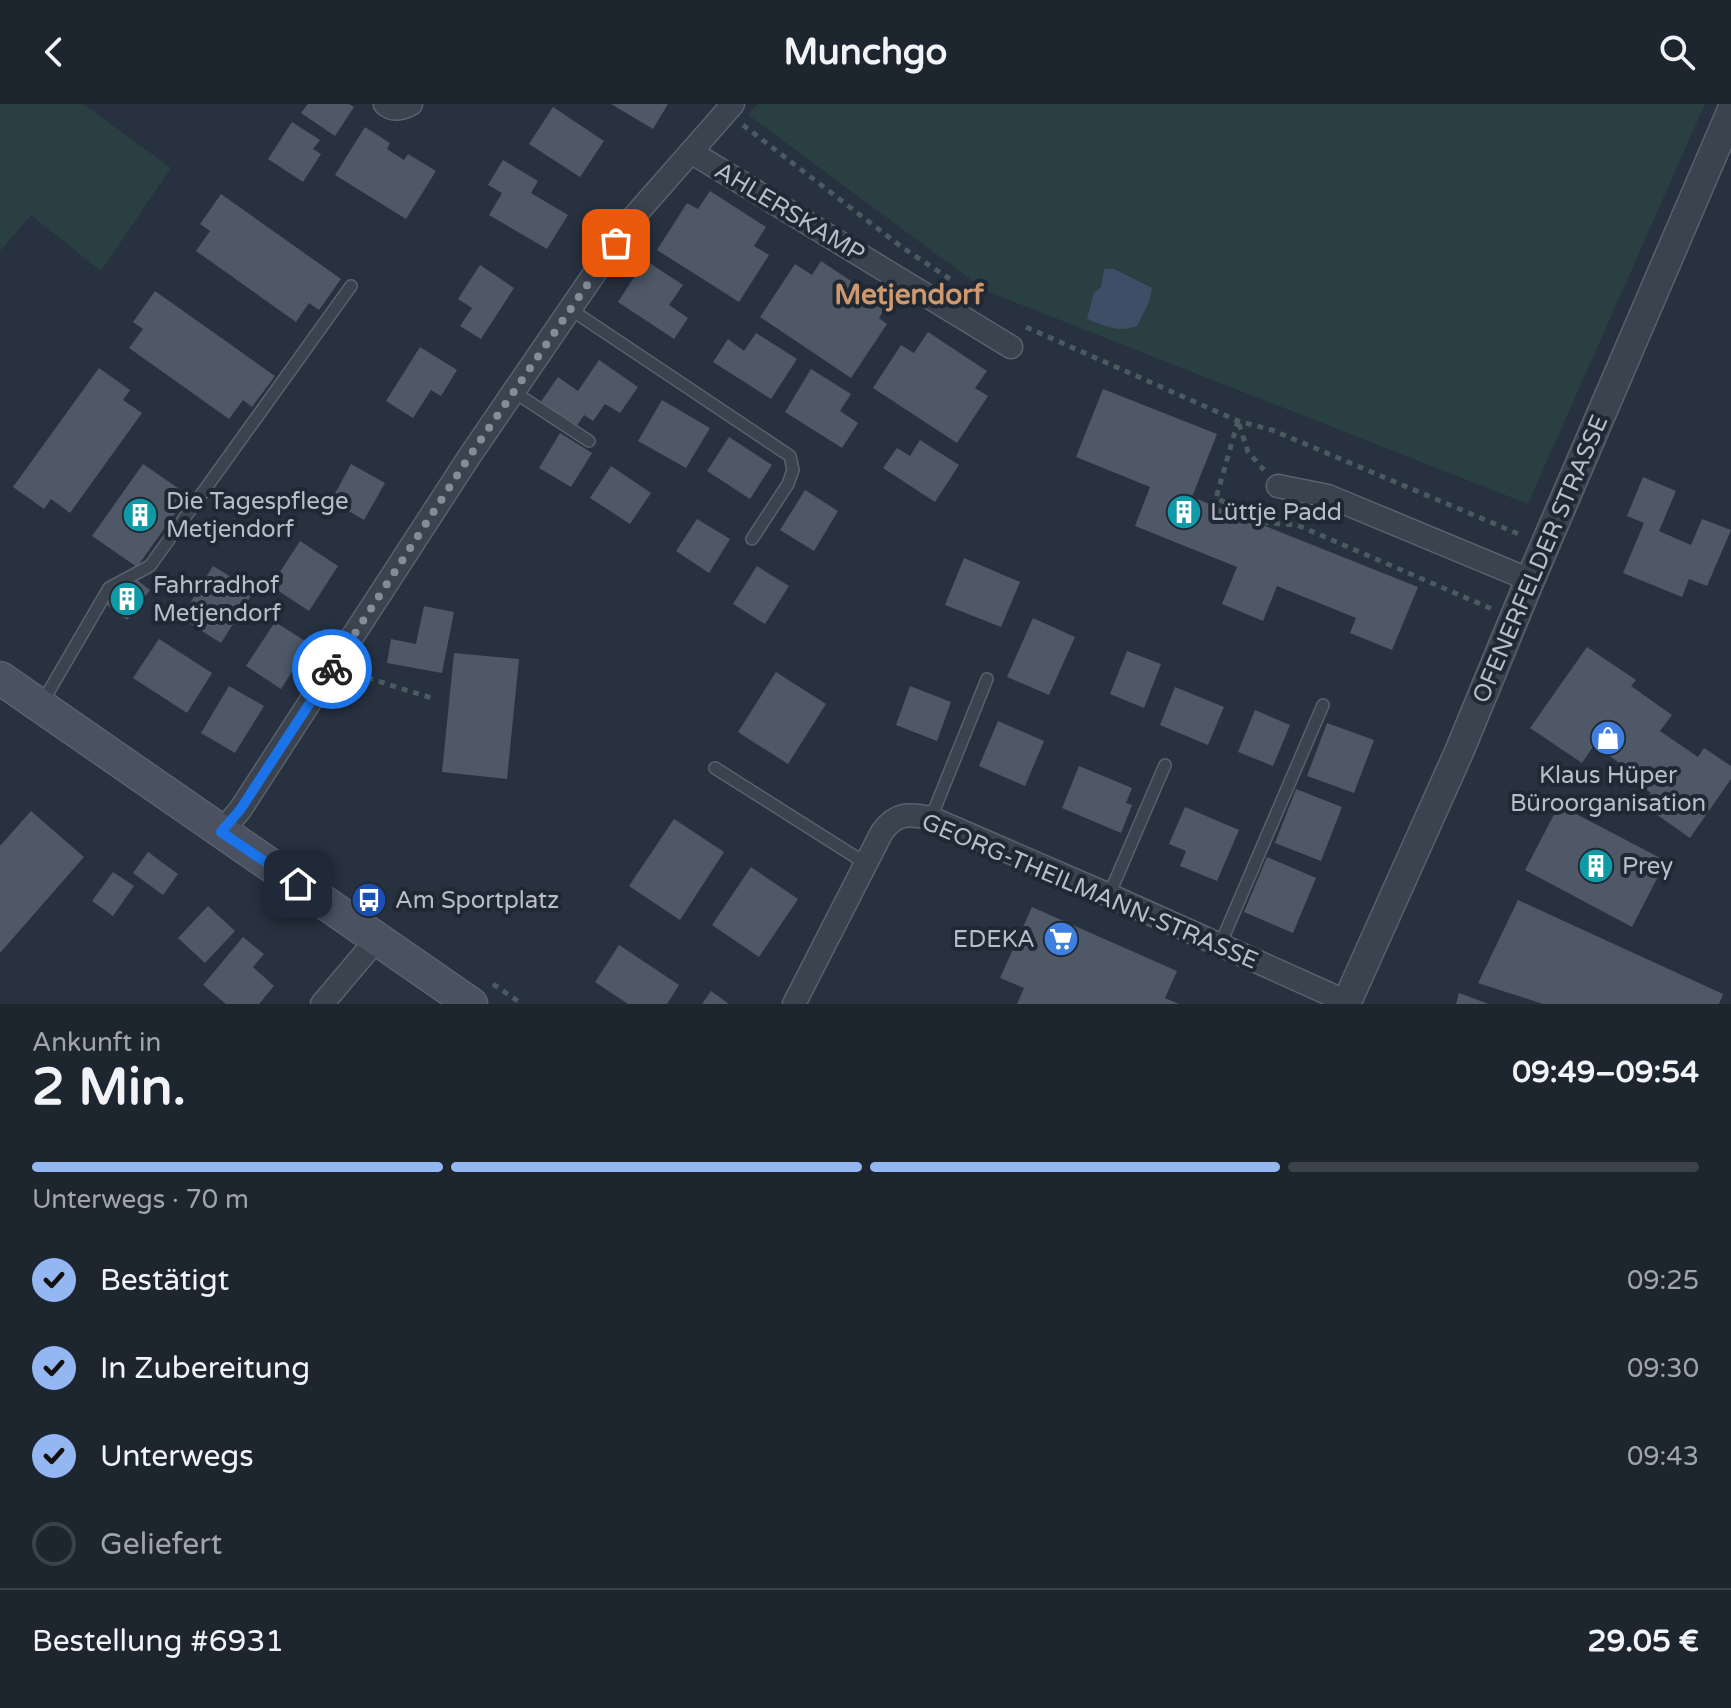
<!DOCTYPE html>
<html lang="de">
<meta charset="utf-8">
<style>
:root{--surface:#1d252f;--page:#2a313b;--text:#f1f3f6;--muted:#a0a5aa;--line:#3b424b;--accent:#95b7f1}
body{margin:0;font-family:"Varela Round",sans-serif;background:var(--page);color:var(--text);height:100vh;display:flex;flex-direction:column;font-size:30px;white-space:nowrap}
*{box-sizing:border-box;margin:0}
p{font-size:26px;color:var(--muted)}
.icon{flex:none;width:44px;height:44px;fill:none;stroke:currentColor;stroke-width:2;stroke-linecap:round;stroke-linejoin:round}
.map{position:relative;height:900px;overflow:hidden}
.side{display:flex;flex-direction:column;background:var(--surface);flex:1}
.side>*{flex:none}
.pin{position:absolute;display:grid;place-items:center;width:68px;height:68px;color:#fff;margin:-34px;border-radius:16px;box-shadow:0 4px 12px #0006}
.courier{position:absolute;display:grid;place-items:center;width:80px;height:80px;margin:-40px;border:6px solid #1a73e8;border-radius:50%;background:#fff;color:#222;box-shadow:0 2px 10px #0007}
.head em{font-style:normal;font-weight:800}
.head div{display:flex;flex-direction:column-reverse}
.head{display:flex;align-items:center;justify-content:space-between;height:136px;padding:0 32px}
h1{font-size:52px;font-weight:800;line-height:60px}
.bar{display:grid;grid-template-columns:repeat(4,1fr);gap:12px 8px;align-content:center;height:96px;padding:0 32px}
.bar i{height:10px;border-radius:6px;background:var(--line)}
.bar .active{background:var(--accent)}
.bar p{grid-column:span 4}
.line{display:flex;align-items:center;gap:20px;padding:0 32px;border-top:2px solid var(--line)}
.line div{flex:1}
ol{padding:0 32px;list-style:none}
li{display:flex;align-items:center;gap:24px;height:88px}
li p{margin-inline-start:auto}
li .icon{padding:8px;border-radius:50%;background:var(--accent);color:#111;stroke-width:4}
li:last-child{color:var(--muted)}
li i{width:44px;height:44px;border:4px solid var(--line);border-radius:50%}
header{display:flex;justify-content:space-between;align-items:center;height:104px;padding:0 32px;background:var(--surface);font-size:36px;font-weight:800}
.map>svg:first-child{display:block}
.green{fill:#2a3f41}
.water{fill:#3e4e66}
.building{fill:#4e5867}
.lines{fill:none;stroke-linecap:round;stroke-linejoin:round}
.service-casing{stroke:#59616c;stroke-width:14}
.minor-casing{stroke:#59616c;stroke-width:25}
.tertiary-casing{stroke:#59616c;stroke-width:31}
.secondary-casing{stroke:#59616c;stroke-width:35}
.path{stroke:#495b5e;stroke-width:5;stroke-dasharray:6 6;stroke-linecap:butt}
.service{stroke:#3b434f;stroke-width:11}
.minor{stroke:#3b434f;stroke-width:22}
.tertiary{stroke:#3b434f;stroke-width:28}
.secondary{stroke:#4a5261;stroke-width:32}
.done{stroke:#858d99;stroke-width:8;stroke-dasharray:0 14.4}
.route{stroke:#1a73e8;stroke-width:10}
.labels{text-anchor:middle;stroke-width:8;stroke-linejoin:round;paint-order:stroke}
.street-label{font-size:24px;fill:#b8bec9;stroke:#202834}
.poi-label{font-size:24px;fill:#b8bec9;stroke:#202834;text-anchor:start}
.quarter-label{font-size:28px;font-weight:bold;fill:#ce996e;stroke:#202834}
</style>
<header><svg class="icon" aria-label="back" viewBox="0 0 24 24"><path d="M15 5l-7 7 7 7"/></svg>Munchgo<svg class="icon" aria-label="search" viewBox="0 0 24 24"><circle cx="10" cy="10" r="6"/><path d="M15 15l6 6"/></svg></header>
<div class="map">
<svg width="1731" height="900" viewBox="0 0 1731 900">
<rect width="100%" height="100%" fill="#27313f"/>
<!-- green -->
<g class="green">
<path d="M0 0H83L171 64 101 167 31 111 0 147Z"/>
<path d="M758 0H1705L1528 400 986 187 748 11Z"/>
</g>
<!-- water -->
<path class="water" d="M1104 165H1114L1152 184 1149 198 1137 222C1119 229 1105 222 1087 215L1094 189 1101 183Z"/>
<!-- building -->
<g class="building">
<path d="M308 0H349L354 3 335 32 301 9Z"/>
<path d="M611 0H668L653 25Z"/>
<path d="M553 3 604 37 580 73 529 40Z"/>
<path d="M292 18 320 36 313 45 321 50 303 78 268 55Z"/>
<path d="M365 23 390 39 387 45 404 56 408 50 436 67 406 115 335 71Z"/>
<path d="M503 56 538 77 531 89 568 111 547 145 489 111 502 89 488 81Z"/>
<path d="M710 87 766 123 754 142 769 151 739 198 657 146 687 99 698 105Z"/>
<path d="M221 90 341 175 319 206 309 199 296 218 196 147 210 127 200 120Z"/>
<path d="M645 156 683 181 669 201 688 214 674 235 618 198Z"/>
<path d="M821 157 887 201 879 214 887 220 851 274 760 213 795 160 812 171Z"/>
<path d="M480 161 514 184 481 235 460 222 472 204 458 195Z"/>
<path d="M155 187 275 272 252 303 243 296 229 315 129 244 143 225 133 218Z"/>
<path d="M928 228 987 267 975 284 988 292 957 339 873 284 901 241 914 249Z"/>
<path d="M756 229 797 255 771 295 713 258 728 235 744 247Z"/>
<path d="M420 243 457 266 441 292 431 286 413 314 386 297Z"/>
<path d="M599 256 638 283 620 309 605 300 593 317 584 311 576 323 540 299 558 273 578 287Z"/>
<path d="M99 264 130 286 123 296 142 309 70 409 51 395 44 405 13 383Z"/>
<path d="M811 265 851 290 840 307 858 319 842 344 785 308Z"/>
<path d="M1103 285 1217 330 1192 393 1418 483 1392 546 1350 529 1356 514 1277 482 1263 517 1222 500 1237 463 1135 422 1150 383 1076 353Z"/>
<path d="M662 296 710 324 686 364 638 337Z"/>
<path d="M560 329 592 349 571 383 539 364Z"/>
<path d="M729 333 772 361 750 395 707 367Z"/>
<path d="M920 336 959 361 935 398 883 364 897 344 910 352Z"/>
<path d="M143 360 188 391 137 463 92 432Z"/>
<path d="M351 360 385 379 364 416 331 397Z"/>
<path d="M611 362 651 389 630 420 590 394Z"/>
<path d="M1643 373 1676 387 1659 427 1691 441 1702 415 1731 426 1707 482 1689 475 1682 493 1623 469 1644 419 1627 412Z"/>
<path d="M805 386 838 407 814 447 780 426Z"/>
<path d="M697 415 730 435 709 469 676 447Z"/>
<path d="M300 437 338 462 309 507 271 482Z"/>
<path d="M964 454 1020 478 1001 523 945 501Z"/>
<path d="M213 462 254 487 221 539 181 514Z"/>
<path d="M757 462 789 482 765 520 733 500Z"/>
<path d="M137 476 150 486 127 516 106 500 118 484 126 490Z"/>
<path d="M424 502 454 508 442 569 387 559 391 535 416 540Z"/>
<path d="M1033 514 1075 533 1049 591 1007 573Z"/>
<path d="M275 518 310 540 281 585 246 562Z"/>
<path d="M159 535 212 569 187 609 133 574Z"/>
<path d="M1587 543 1636 576 1631 582 1672 611 1660 627 1698 653 1704 644 1731 662V675L1690 734 1643 701 1651 689 1621 668 1625 663 1594 641 1582 659 1530 624Z"/>
<path d="M1127 547 1161 560 1144 604 1110 590Z"/>
<path d="M454 549 519 555 507 675 442 668Z"/>
<path d="M776 568 826 600 788 660 738 628Z"/>
<path d="M229 582 264 602 235 649 201 629Z"/>
<path d="M910 582 951 598 937 637 896 621Z"/>
<path d="M1175 583 1224 603 1208 641 1160 621Z"/>
<path d="M1255 606 1290 621 1273 662 1238 648Z"/>
<path d="M998 617 1044 637 1025 682 979 662Z"/>
<path d="M1327 619 1374 636 1354 689 1307 672Z"/>
<path d="M1079 662 1132 684 1126 699 1132 701 1121 729 1062 704Z"/>
<path d="M1296 685 1342 703 1321 757 1275 739Z"/>
<path d="M1559 701 1666 757 1632 823 1525 766Z"/>
<path d="M1185 703 1239 726 1217 777 1180 762 1186 747 1169 740Z"/>
<path d="M31 707 84 753 0 849V742Z"/>
<path d="M674 715 724 748 680 816 629 782Z"/>
<path d="M148 748 178 770 163 791 133 769Z"/>
<path d="M1267 753 1316 774 1293 829 1244 808Z"/>
<path d="M751 763 798 795 759 853 712 821Z"/>
<path d="M113 768 134 782 113 812 92 797Z"/>
<path d="M1518 796 1723 890 1719 900H1543L1478 879Z"/>
<path d="M208 802 235 827 205 859 178 834Z"/>
<path d="M1032 803 1177 867 1165 894 1179 900H1017L1024 884 1000 874Z"/>
<path d="M243 833 264 850 253 863 274 882 259 900H226L203 881Z"/>
<path d="M619 841 679 881 667 900H628L595 878Z"/>
<path d="M711 887 729 900H702Z"/>
<path d="M1459 889 1489 900H1456Z"/>
</g>
<g class="lines">
<defs>
<g id="service">
<path d="M570 205 790 352 793 366 788 380 752 435"/>
<path d="M514 288 589 337"/>
<path d="M42 599 109 484 150 462 351 182"/>
<path d="M715 664 865 759"/>
<path d="M931 714 987 575"/>
<path d="M1109 791 1165 661"/>
<path d="M1220 841 1323 601"/>
</g>
<g id="minor">
<path d="M385 0C392 7 403 5 411 0"/>
<path d="M691 48 1011 243"/>
<path d="M1278 382 1328 392 1530 476"/>
<path d="M221 728 240 706 469 353 631 116 733 0"/>
<path d="M322 900 377 835"/>
<path d="M794 900 882 728C897 708 908 710 931 714L1109 791 1347 898"/>
</g>
<path id="tertiary" d="M1346 900 1459 648 1530 476 1731 8"/>
<path id="secondary" d="M0 574 471 900"/>
</defs>
<!-- service casing -->
<use href="#service" class="service-casing"/>
<!-- minor casing -->
<use href="#minor" class="minor-casing"/>
<!-- tertiary casing -->
<use href="#tertiary" class="tertiary-casing"/>
<!-- secondary casing -->
<use href="#secondary" class="secondary-casing"/>
<!-- path -->
<g class="path">
<path d="M743 21 903 144 953 177"/>
<path d="M1026 223 1238 317 1272 326 1521 431"/>
<path d="M1238 317 1216 394 1268 419 1297 421 1492 505"/>
<path d="M1239 320 1248 348 1264 366"/>
<path d="M358 566 371 575 435 595"/>
<path d="M493 880 522 900"/>
</g>
<!-- service -->
<use href="#service" class="service"/>
<!-- minor -->
<use href="#minor" class="minor"/>
<!-- tertiary -->
<use href="#tertiary" class="tertiary"/>
<!-- secondary -->
<use href="#secondary" class="secondary"/>
</g>
<g class="lines">
<!-- done -->
<path class="done" d="M332 565 469 353 616 139"/>
<!-- route -->
<path class="route" d="M298 780 221 728 240 706 332 565"/>
</g>
<!-- icons -->
<defs>
<symbol id="building-disc" viewBox="-11 -11 22 22"><circle r="9.5" fill="#0f9aa8" stroke="#202834"/><path d="M-4-6H4V6H1V3H-1V6H-4ZM-2.5-4.3h1.7v1.8h-1.7ZM.8-4.3h1.7v1.8H.8ZM-2.5-1h1.7V.8h-1.7ZM.8-1h1.7V.8H.8Z" fill="#fff"/></symbol>
<symbol id="shop-disc" viewBox="-11 -11 22 22"><circle r="9.5" fill="#3f7fe0" stroke="#202834"/><path d="M-5-2.5h2.3a2.7 3.5 0 0 1 5.4 0H5L5.5 6h-11ZM-1.5-2.5h3a1.5 2.3 0 0 0-3 0Z" fill="#fff"/></symbol>
<symbol id="bus-disc" viewBox="-11 -11 22 22"><circle r="9.5" fill="#1a4fb4" stroke="#202834"/><path d="M-5-6H5V4H4V6H2V4H-2V6H-4V4H-5ZM-3.5-4V0h7V-4ZM-3.5 1.2v1.5H-2V1.2ZM2 1.2v1.5H3.5V1.2Z" fill="#fff"/></symbol>
<symbol id="supermarket-disc" viewBox="-11 -11 22 22"><circle r="9.5" fill="#3f7fe0" stroke="#202834"/><path d="M-6-5.5h2.5l.6 2H6L4.5 2H-2.5L-4.4-4H-6ZM-1.5 3.2a1.3 1.3 0 1 0 .1 0ZM3 3.2a1.3 1.3 0 1 0 .1 0Z" fill="#fff"/></symbol>
</defs>
<g fill-rule="evenodd">
<use href="#building-disc" x="1164" y="388" width="40" height="40"/>
<use href="#building-disc" x="120" y="391" width="40" height="40"/>
<use href="#building-disc" x="107" y="475" width="40" height="40"/>
<use href="#shop-disc" x="1588" y="614" width="40" height="40"/>
<use href="#building-disc" x="1576" y="742" width="40" height="40"/>
<use href="#bus-disc" x="349" y="776" width="40" height="40"/>
<use href="#supermarket-disc" x="1041" y="815" width="40" height="40"/>
</g>
<g class="labels">
<!-- street labels -->
<g class="street-label">
<text transform="translate(790 108) rotate(31)" y="8">AHLERSKAMP</text>
<text transform="translate(1540 455) rotate(-67)" y="8">OFENERFELDER STRASSE</text>
<text transform="translate(1090 787) rotate(23)" y="8">GEORG-THEILMANN-STRASSE</text>
</g>
<!-- poi labels -->
<g class="poi-label">
<text x="166" y="405">Die Tagespflege<tspan x="166" dy="28">Metjendorf</tspan></text>
<text x="1210" y="416">Lüttje Padd</text>
<text x="153" y="489">Fahrradhof<tspan x="153" dy="28">Metjendorf</tspan></text>
<text x="1608" y="679" text-anchor="middle">Klaus Hüper<tspan x="1608" dy="28">Büroorganisation</tspan></text>
<text x="1622" y="770">Prey</text>
<text x="395" y="804">Am Sportplatz</text>
<text x="1035" y="843" text-anchor="end">EDEKA</text>
</g>
<!-- quarter labels -->
<g class="quarter-label">
<text x="909" y="200">Metjendorf</text>
</g>
</g>
</svg>
<div class="pin" style="left:616px;top:139px;background:#ea580c"><svg class="icon" aria-label="bag" viewBox="0 0 24 24"><path d="M5 8h14l-1 12H6zM9 8a3 3 0 0 1 6 0"/></svg></div>
<div class="pin" style="left:298px;top:780px;background:#1f2937"><svg class="icon" aria-label="home" viewBox="0 0 24 24"><path d="M3 11l9-7 9 7M6 9v11h12V9"/></svg></div>
<div class="courier" style="left:332px;top:565px"><svg class="icon" aria-label="bike" viewBox="0 0 24 24"><circle cx="6" cy="16" r="4"/><circle cx="18" cy="16" r="4"/><path d="M6 16l4-8h5l3 8M10 8l3 8H6M13 5h3"/></svg></div>
</div>
<section class="side">
<div class="head"><div><h1>2 Min.</h1><p>Ankunft in</p></div><em>09:49–09:54</em></div>
<div class="bar"><i class="active"></i><i class="active"></i><i class="active"></i><i></i><p>Unterwegs · 70 m</p></div>
<ol>
<li><svg class="icon" aria-label="check" viewBox="0 0 24 24"><path d="M5 12l5 5 9-10"/></svg>Bestätigt<p>09:25</p></li>
<li><svg class="icon" aria-label="check" viewBox="0 0 24 24"><path d="M5 12l5 5 9-10"/></svg>In Zubereitung<p>09:30</p></li>
<li><svg class="icon" aria-label="check" viewBox="0 0 24 24"><path d="M5 12l5 5 9-10"/></svg>Unterwegs<p>09:43</p></li>
<li><i></i>Geliefert</li>
</ol>
<div class="line" style="height:104px"><div>Bestellung #6931</div><b>29.05 €</b></div>
</section>
